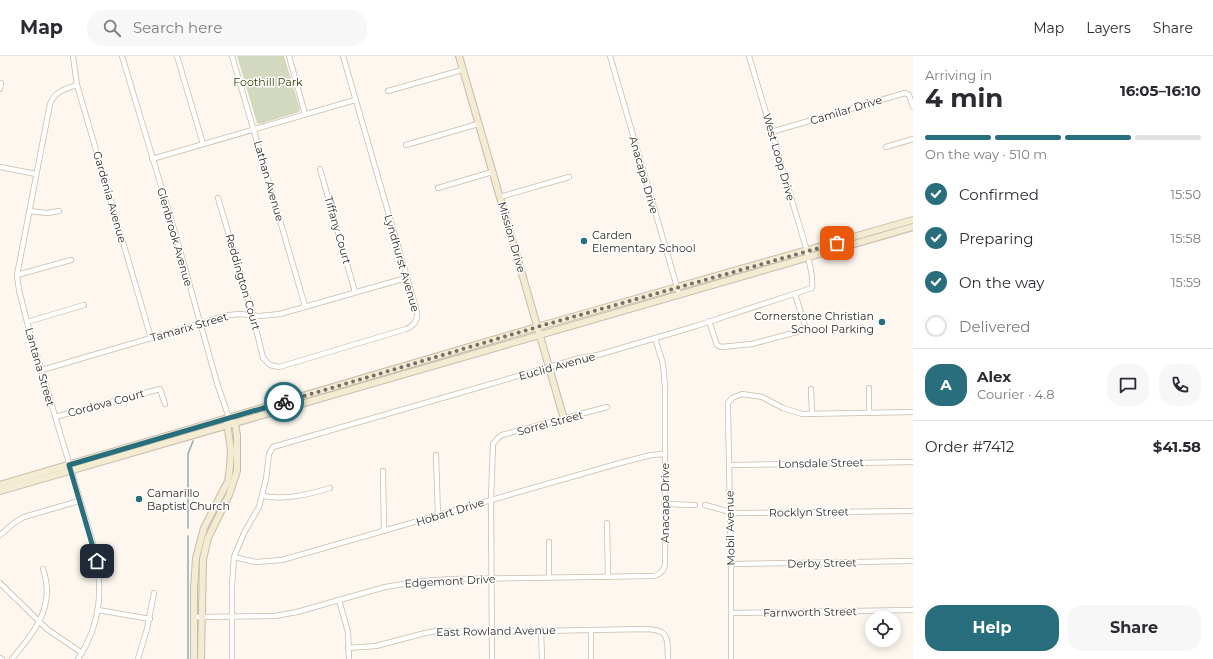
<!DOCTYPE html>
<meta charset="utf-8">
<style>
:root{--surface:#fff;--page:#f7f7f7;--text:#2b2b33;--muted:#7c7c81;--line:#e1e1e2;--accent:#286e7c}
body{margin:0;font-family:Montserrat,sans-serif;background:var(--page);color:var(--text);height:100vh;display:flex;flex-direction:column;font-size:15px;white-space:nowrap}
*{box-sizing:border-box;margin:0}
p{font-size:13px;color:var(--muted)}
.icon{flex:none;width:22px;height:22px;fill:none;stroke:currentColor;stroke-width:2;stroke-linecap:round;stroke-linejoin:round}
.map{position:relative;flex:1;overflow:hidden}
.drawer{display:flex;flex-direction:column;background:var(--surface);width:300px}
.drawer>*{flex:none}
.fabs{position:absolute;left:865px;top:555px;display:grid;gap:8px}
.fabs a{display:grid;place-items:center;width:36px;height:36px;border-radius:50%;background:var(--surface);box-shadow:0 2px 10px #0003;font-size:20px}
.pin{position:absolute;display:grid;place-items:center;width:34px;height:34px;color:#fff;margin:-17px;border-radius:8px;box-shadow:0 2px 6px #0006}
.courier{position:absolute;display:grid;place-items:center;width:40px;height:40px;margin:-20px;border:3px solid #286e7c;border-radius:50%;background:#fff;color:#222;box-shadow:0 1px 5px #0007}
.headline em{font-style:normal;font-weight:700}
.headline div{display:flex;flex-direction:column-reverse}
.headline{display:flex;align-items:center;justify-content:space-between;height:68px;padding:0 12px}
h1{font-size:26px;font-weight:700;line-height:30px}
.bar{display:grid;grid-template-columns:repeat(4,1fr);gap:6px 4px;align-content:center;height:48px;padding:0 12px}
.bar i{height:5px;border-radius:3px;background:var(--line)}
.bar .active{background:var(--accent)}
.bar p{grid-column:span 4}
.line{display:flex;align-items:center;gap:10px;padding:0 12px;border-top:1px solid var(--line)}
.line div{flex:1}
.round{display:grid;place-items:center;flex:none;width:42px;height:42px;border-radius:16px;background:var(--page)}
ol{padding:0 12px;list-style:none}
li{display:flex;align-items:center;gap:12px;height:44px}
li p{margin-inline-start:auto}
li .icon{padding:4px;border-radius:50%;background:var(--accent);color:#fff;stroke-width:4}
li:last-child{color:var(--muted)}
li i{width:22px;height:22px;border:2px solid var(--line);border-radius:50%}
.cta{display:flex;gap:8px;margin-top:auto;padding:8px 12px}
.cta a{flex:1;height:46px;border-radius:16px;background:var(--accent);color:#fff;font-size:16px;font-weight:700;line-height:46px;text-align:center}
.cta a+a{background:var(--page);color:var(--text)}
header{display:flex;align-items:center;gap:24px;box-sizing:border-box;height:56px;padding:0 20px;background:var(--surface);border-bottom:1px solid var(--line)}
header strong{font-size:19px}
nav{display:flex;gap:22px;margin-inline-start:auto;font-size:14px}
.search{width:280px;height:36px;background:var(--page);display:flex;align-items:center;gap:10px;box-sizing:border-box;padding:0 14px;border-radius:16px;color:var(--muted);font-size:15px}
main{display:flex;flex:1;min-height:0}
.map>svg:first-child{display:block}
.green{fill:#d2d9be}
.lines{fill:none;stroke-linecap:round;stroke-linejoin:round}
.stream{stroke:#90abb7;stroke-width:1.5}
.street-casing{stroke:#c9bbab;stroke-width:6}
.secondary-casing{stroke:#c9bbab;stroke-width:8}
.street{stroke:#fff;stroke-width:4.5}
.secondary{stroke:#f3ecd2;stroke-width:6}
.done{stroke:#767069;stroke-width:4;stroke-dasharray:0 7.2}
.route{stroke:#286e7c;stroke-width:5}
.poi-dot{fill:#286e7c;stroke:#fff;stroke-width:1.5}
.labels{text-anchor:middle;stroke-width:3;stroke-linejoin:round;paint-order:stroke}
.park-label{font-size:11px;fill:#313a00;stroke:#fff}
.street-label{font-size:11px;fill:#2d2721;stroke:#fff}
.poi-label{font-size:11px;fill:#2d2721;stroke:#fff;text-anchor:start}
</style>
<header>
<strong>Map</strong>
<div class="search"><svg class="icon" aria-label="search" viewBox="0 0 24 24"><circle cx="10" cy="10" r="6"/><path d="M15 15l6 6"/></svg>Search here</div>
<nav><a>Map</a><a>Layers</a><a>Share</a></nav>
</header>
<main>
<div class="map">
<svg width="913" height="603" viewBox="0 0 913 603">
<rect width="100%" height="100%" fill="#fdf7f0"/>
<!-- green -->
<path class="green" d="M237 0H284L300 53 299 56 260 68 257 67Z"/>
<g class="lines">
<!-- stream -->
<g class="stream">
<path d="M188 472V398L193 385"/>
<path d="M188 480V603"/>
</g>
<defs>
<g id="street">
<path d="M73 0 77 29 151 282"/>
<path d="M122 0 174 173 217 327 229 362"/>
<path d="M177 0 203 88"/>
<path d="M232 0 305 250"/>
<path d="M289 0 305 58"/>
<path d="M610 0 679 238"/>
<path d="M77 29C65 33 55 35 50 48L17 219 19 234 27 266 94 491C103 531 102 567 78 603"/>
<path d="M0 33 1 27"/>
<path d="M388 35 462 14"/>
<path d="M771 76 905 37 909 39 913 51"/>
<path d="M406 89 478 68"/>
<path d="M886 91 913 83"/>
<path d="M152 103 355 44"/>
<path d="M0 111 36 118"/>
<path d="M320 113 355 236"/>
<path d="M438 132 492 116"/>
<path d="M500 141 569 121"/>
<path d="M218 142 253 260 263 302 270 309 279 311 406 273C414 270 418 265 417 256L343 0"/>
<path d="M29 155 47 157 59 155"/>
<path d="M17 219 71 204"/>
<path d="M709 265 717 289 721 291 752 288 804 274 805 270 795 238"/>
<path d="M27 266 84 249"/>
<path d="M42 314 229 259 240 258 259 260 280 258 406 222"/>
<path d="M869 332V357"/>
<path d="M811 333 812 358"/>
<path d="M55 361 156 334 160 333 165 348"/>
<path d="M436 399 438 460"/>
<path d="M729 409 913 406"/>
<path d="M383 415 384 475"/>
<path d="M262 440C286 444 307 439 330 432"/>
<path d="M664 448 695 449"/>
<path d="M705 449 730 456 739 457 913 455"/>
<path d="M607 467 608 521"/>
<path d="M0 479 14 467 24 461 79 445"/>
<path d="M234 501 256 506 282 504 620 407 651 399 665 398"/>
<path d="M731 508 913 505"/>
<path d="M549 521V486"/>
<path d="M0 527 47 573 82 597"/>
<path d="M339 544 348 576 349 603"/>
<path d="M98 554 150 563"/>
<path d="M731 557 913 554"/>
<path d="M194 561 275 560 297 556 385 531 423 525 451 523 654 520C660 518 664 514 665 509V331L663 308 655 282"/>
<path d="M541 574 542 603"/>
<path d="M591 574V603"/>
<path d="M348 592 376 590 425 577 436 575 486 576 646 573C670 574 667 582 668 603"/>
<path d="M0 602 2 603"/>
<path d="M12 603C34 576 56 551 43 513"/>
<path d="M138 603 147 573 154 537"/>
<path d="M232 603V530L234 501 244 477 259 451 266 423 269 398 273 391 580 302 598 299 696 270 812 232V220L807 195 749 0"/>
<path d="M492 603 491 443 493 388 498 382 502 379 607 351"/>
<path d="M731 603V508L728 355V347L732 342 742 338 762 341 783 352 802 358 913 356"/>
</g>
<g id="secondary">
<path d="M459 0 564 363"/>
<path d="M0 429 537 271 913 164"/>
<path d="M0 435 913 171"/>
<path d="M194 603V533L196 502 204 472 228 425 230 411 231 394 227 367"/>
<path d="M201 603 203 503 208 482 229 439 237 415V379L235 368 232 365"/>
</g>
</defs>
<!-- street casing -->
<use href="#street" class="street-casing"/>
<!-- secondary casing -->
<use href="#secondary" class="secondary-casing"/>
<!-- street -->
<use href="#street" class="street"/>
<!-- secondary -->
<use href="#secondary" class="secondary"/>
</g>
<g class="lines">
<!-- done -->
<path class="done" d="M284 346 544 269 837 187"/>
<!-- route -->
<path class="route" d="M97 505 69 409 284 346"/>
</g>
<!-- markers -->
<g class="poi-dot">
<circle cx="584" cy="185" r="4"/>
<circle cx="882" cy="266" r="4"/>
<circle cx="139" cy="443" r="4"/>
</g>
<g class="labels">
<!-- park labels -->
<g class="park-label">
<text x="268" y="30">Foothill Park</text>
</g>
<!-- street labels -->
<g class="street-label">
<text transform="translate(846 54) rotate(-17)" y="4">Camilar Drive</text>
<text transform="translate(779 101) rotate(74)" y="4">West Loop Drive</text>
<text transform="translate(644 119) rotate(74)" y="4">Anacapa Drive</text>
<text transform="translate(269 125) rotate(74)" y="4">Lathan Avenue</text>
<text transform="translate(110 141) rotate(74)" y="4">Gardenia Avenue</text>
<text transform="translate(338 174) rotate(74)" y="4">Tiffany Court</text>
<text transform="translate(175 181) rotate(74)" y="4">Glenbrook Avenue</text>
<text transform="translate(512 181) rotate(74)" y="4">Mission Drive</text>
<text transform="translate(402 207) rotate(74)" y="4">Lyndhurst Avenue</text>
<text transform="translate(243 226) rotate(74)" y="4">Reddington Court</text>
<text transform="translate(189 271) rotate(-16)" y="4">Tamarix Street</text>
<text transform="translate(557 310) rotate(-15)" y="4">Euclid Avenue</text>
<text transform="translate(40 311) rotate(74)" y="4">Lantana Street</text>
<text transform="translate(106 347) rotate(-15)" y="4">Cordova Court</text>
<text transform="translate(550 367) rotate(-15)" y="4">Sorrel Street</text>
<text transform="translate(821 407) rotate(-1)" y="4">Lonsdale Street</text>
<text transform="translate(665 447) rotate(-90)" y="4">Anacapa Drive</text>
<text transform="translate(450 456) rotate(-17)" y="4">Hobart Drive</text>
<text transform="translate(809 456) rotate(-1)" y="4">Rocklyn Street</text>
<text transform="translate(730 472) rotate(-91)" y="4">Mobil Avenue</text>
<text transform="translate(822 507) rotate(-1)" y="4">Derby Street</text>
<text transform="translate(450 525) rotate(-3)" y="4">Edgemont Drive</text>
<text transform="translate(810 556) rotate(-1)" y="4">Farnworth Street</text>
<text transform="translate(496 575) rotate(-1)" y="4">East Rowland Avenue</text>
</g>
<!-- poi labels -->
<g class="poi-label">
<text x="592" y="183">Carden<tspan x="592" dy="13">Elementary School</tspan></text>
<text x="874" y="264" text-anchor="end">Cornerstone Christian<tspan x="874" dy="13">School Parking</tspan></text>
<text x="147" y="441">Camarillo<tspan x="147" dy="13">Baptist Church</tspan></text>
</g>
</g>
</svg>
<div class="fabs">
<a><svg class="icon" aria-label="locate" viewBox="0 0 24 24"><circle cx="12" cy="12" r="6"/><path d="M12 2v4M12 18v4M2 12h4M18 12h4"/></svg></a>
</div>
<div class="pin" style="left:837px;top:187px;background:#ea580c"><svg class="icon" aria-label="bag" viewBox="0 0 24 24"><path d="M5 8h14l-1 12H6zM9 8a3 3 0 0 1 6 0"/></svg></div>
<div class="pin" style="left:97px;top:505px;background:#1f2937"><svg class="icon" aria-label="home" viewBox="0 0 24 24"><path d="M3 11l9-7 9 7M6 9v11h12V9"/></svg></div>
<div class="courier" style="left:284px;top:346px"><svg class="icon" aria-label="bike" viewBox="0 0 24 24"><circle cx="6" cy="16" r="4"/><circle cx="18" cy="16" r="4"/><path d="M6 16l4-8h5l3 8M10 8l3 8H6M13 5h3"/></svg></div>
</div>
<section class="drawer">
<div class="headline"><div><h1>4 min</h1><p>Arriving in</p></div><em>16:05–16:10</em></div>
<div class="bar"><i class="active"></i><i class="active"></i><i class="active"></i><i></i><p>On the way · 510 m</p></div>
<ol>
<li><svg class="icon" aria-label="check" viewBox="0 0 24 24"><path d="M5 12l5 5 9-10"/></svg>Confirmed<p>15:50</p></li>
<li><svg class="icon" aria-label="check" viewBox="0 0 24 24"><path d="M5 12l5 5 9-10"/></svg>Preparing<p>15:58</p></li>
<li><svg class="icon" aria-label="check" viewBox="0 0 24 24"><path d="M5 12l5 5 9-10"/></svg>On the way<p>15:59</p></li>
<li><i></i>Delivered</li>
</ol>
<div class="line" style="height:72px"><b class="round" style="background:var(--accent);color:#fff">A</b><div><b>Alex</b><p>Courier · 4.8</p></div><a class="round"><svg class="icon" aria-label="chat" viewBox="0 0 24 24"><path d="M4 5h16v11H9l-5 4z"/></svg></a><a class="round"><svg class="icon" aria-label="phone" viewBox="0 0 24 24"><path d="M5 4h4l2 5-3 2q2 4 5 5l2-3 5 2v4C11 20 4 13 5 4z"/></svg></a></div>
<div class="line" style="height:52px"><div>Order #7412</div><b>$41.58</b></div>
<div class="cta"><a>Help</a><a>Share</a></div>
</section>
</main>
